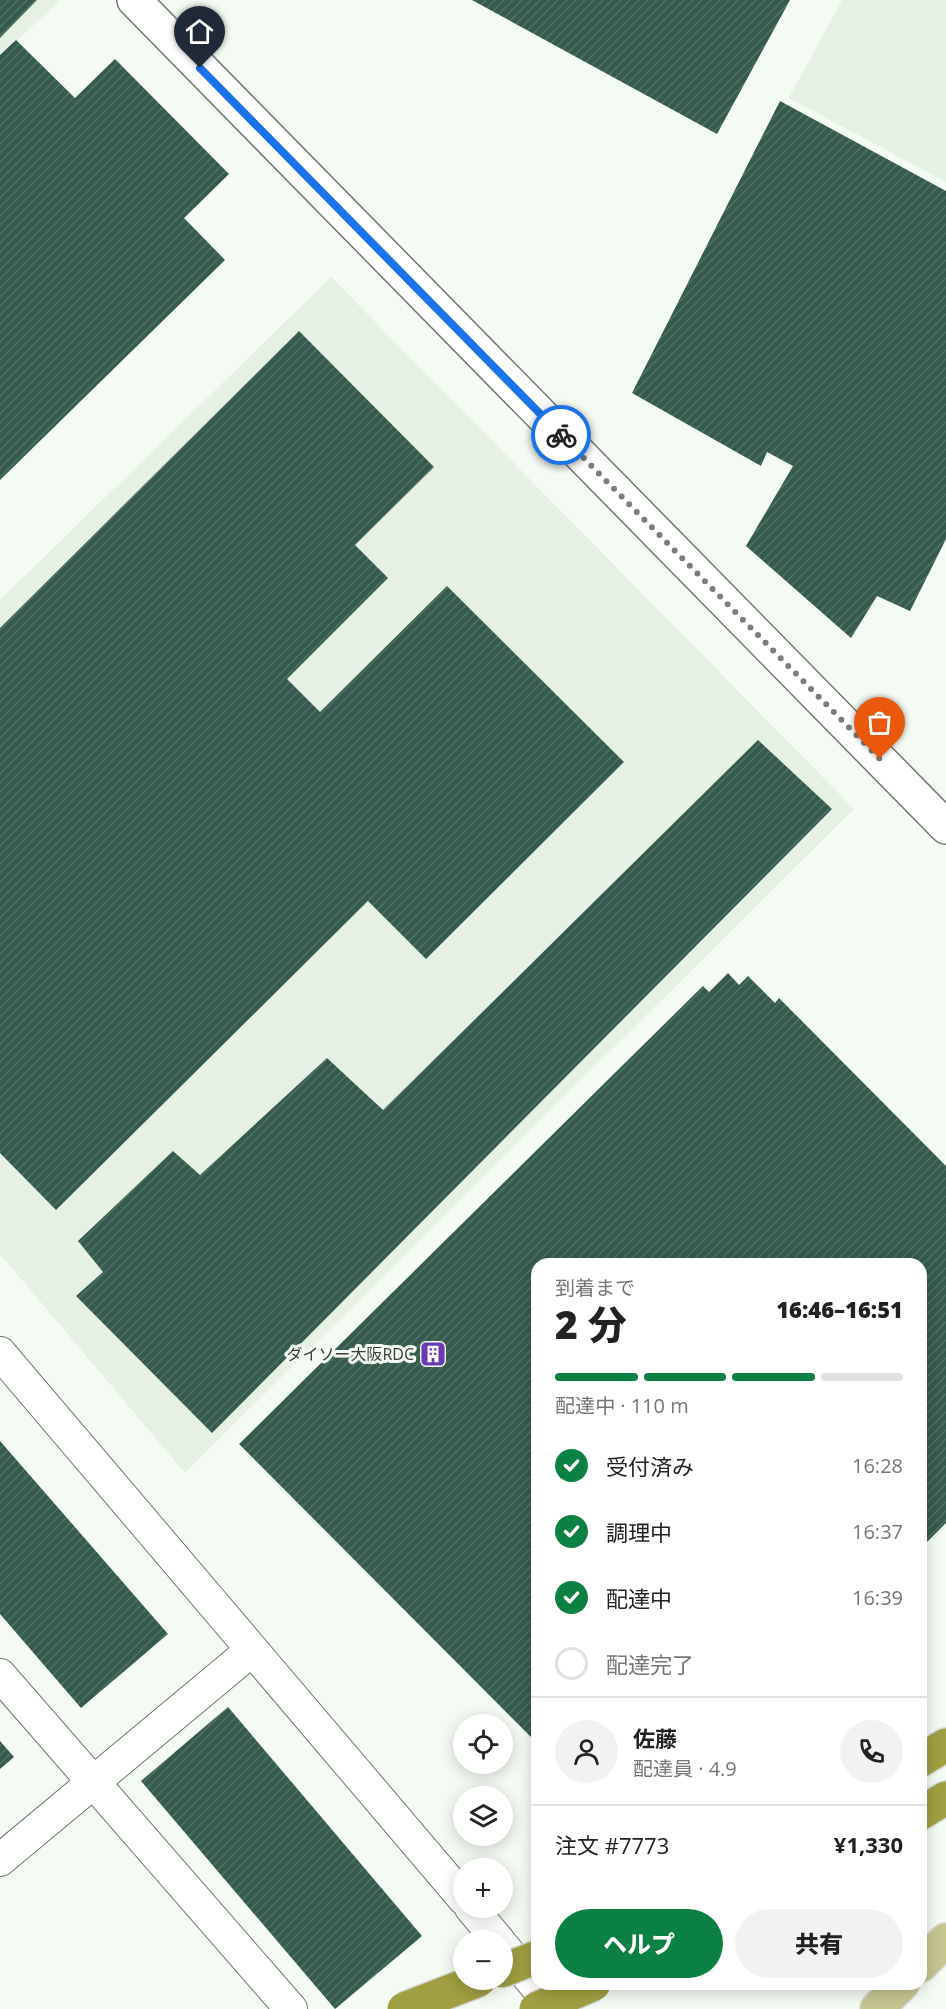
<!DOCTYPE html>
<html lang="ja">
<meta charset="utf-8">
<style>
:root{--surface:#fff;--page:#f2f2f2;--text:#222;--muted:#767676;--line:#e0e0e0;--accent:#0b8043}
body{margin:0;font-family:"Open Sans","Noto Sans JP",sans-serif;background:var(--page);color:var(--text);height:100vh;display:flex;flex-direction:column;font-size:22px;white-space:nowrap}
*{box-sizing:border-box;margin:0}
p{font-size:20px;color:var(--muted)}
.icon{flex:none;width:33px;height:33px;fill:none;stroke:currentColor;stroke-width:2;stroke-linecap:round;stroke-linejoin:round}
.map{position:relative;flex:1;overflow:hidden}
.details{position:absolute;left:531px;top:1258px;width:396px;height:732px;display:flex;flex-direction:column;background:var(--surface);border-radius:18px;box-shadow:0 3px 15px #0003}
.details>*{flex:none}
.fabs{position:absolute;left:453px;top:1714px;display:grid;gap:12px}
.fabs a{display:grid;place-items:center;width:60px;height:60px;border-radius:50%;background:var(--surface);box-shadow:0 3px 15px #0003;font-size:30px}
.pin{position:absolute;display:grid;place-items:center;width:51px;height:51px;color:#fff;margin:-62px -26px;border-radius:50% 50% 50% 0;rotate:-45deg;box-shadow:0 0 6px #0007}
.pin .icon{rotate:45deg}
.courier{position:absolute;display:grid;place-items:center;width:60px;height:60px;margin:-30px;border:4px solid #1a73e8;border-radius:50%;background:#fff;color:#222;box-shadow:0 2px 8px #0007}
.overview em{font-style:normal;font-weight:800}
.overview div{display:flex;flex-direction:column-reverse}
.overview{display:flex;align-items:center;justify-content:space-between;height:102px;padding:0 24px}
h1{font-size:39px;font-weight:800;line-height:45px}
.bar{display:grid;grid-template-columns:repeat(4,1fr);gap:9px 6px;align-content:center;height:72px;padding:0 24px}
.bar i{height:8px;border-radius:4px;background:var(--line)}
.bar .current{background:var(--accent)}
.bar p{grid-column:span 4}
.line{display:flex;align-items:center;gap:15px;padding:0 24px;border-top:2px solid var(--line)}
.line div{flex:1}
.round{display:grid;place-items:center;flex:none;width:63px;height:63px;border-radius:32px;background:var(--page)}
ol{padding:0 24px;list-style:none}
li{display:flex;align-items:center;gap:18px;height:66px}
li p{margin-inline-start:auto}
li .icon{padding:6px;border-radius:50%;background:var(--accent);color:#fff;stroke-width:4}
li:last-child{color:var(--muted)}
li i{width:33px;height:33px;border:3px solid var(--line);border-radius:50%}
.button{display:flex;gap:12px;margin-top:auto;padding:12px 24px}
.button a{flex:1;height:69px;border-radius:36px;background:var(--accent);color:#fff;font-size:24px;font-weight:800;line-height:69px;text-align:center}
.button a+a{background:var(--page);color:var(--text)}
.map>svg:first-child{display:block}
.built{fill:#e5f2e3}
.building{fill:url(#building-hatch)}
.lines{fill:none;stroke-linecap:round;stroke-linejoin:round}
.minor-casing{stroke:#717870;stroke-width:34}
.tertiary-casing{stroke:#717870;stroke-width:36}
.primary-casing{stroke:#d7d8d7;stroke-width:36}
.motorway-casing{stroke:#d7d8d7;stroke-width:36}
.minor{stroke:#fff;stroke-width:32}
.tertiary{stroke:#fff;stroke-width:33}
.primary{stroke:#c7c58e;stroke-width:33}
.motorway{stroke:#a19f42;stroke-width:33}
.motorway-bridge-casing{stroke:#d7d8d7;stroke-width:36;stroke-linecap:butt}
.motorway-bridge{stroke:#a19f42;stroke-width:33}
.done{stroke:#7a7f7a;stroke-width:6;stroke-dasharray:0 10.8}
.route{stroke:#1a73e8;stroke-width:8}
.labels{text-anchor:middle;stroke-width:6;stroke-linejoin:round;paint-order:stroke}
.poi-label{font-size:16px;fill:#393c39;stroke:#f4fbf2;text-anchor:end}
</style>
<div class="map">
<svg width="946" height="2009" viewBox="0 0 946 2009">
<defs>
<pattern id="building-hatch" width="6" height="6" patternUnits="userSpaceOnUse" patternTransform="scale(1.5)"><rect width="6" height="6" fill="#345b4e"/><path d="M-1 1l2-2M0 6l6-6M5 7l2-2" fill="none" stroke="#517066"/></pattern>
</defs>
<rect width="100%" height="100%" fill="#f4fbf2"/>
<!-- built -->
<g class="built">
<path d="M0 0H58L59 1 0 57Z"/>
<path d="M842 0H946V182L789 98Z"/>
<path d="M331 277 854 809 185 1473 0 1254V600Z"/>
</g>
<!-- building -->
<g class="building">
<path d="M0 0H37L0 38Z"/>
<path d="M472 0H790L717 134Z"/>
<path d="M16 40 75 98 115 59 229 174 184 218 225 260 0 480V55Z"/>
<path d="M780 101 946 191V539L910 611 877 596 851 638 746 546 793 466 767 452 761 466 632 393Z"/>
<path d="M299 331 434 467 355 545 388 578 287 679 320 712 447 586 624 762 426 959 368 901 56 1210 0 1153V628Z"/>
<path d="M758 740 832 809 212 1433 76 1296 103 1272 78 1241 173 1151 200 1175 327 1058 383 1110Z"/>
<path d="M728 973 739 985 748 976 775 1003 779 998 946 1166V1523L921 1548V1264H537V1743L239 1444 703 986 709 992Z"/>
<path d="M0 1441 168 1634 81 1708 0 1614Z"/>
<path d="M228 1707 422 1936 335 2009 141 1781Z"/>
<path d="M0 1741 14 1757 0 1769Z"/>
</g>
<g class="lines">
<defs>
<g id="minor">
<path d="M0 1353 464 1899"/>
<path d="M0 1675 291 2009"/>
<path d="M0 1860 252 1650"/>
<path d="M471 1908 499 1941"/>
<path d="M502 1945 555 2009"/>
</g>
<path id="tertiary" d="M134 0 946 827"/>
<g id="primary">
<path d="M921 1965 946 1940"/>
<path d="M877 2009 902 1984"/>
</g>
<g id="motorway">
<path d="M921 1760 946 1745"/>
<path d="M921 1813 946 1798"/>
</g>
</defs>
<!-- minor casing -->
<use href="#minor" class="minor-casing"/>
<!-- tertiary casing -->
<use href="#tertiary" class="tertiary-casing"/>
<!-- primary casing -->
<use href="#primary" class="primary-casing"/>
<!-- motorway casing -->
<use href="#motorway" class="motorway-casing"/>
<!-- minor -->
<use href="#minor" class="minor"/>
<!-- tertiary -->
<use href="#tertiary" class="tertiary"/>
<!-- primary -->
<use href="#primary" class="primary"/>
<!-- motorway -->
<use href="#motorway" class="motorway"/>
<defs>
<g id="motorway-bridge">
<path d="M502 1971 537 1957"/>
<path d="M404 2009 479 1980"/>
<path d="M536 2009 594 1984"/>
</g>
</defs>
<!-- motorway-bridge casing -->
<use href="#motorway-bridge" class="motorway-bridge-casing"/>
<!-- motorway-bridge -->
<use href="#motorway-bridge" class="motorway-bridge"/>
</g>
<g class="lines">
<!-- done -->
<path class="done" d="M561 435 880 759"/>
<!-- route -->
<path class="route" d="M200 68 561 435"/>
</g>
<!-- icons -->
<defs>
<symbol id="building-square" viewBox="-11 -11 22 22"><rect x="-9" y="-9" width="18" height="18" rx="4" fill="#693ab2" stroke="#f4fbf2"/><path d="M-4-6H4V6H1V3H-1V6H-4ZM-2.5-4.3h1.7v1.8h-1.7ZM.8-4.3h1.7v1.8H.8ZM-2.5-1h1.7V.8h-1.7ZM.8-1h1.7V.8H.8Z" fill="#fff"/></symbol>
</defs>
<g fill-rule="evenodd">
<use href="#building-square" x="418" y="1339" width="30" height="30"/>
</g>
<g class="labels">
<!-- poi labels -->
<g class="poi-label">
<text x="414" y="1360">ダイソー大阪RDC</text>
</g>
</g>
</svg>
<div class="fabs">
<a><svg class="icon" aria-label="locate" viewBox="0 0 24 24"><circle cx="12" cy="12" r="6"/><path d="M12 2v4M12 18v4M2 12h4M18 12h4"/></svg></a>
<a><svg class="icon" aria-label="layers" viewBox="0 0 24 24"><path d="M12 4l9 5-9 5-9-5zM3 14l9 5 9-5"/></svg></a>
<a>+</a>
<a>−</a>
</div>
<div class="pin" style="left:880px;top:759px;background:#ea580c"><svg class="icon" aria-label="bag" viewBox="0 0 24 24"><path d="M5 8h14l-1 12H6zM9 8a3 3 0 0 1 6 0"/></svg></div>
<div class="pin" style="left:200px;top:68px;background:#1f2937"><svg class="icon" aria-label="home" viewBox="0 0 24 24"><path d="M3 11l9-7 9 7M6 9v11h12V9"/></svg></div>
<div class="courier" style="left:561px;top:435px"><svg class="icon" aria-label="bike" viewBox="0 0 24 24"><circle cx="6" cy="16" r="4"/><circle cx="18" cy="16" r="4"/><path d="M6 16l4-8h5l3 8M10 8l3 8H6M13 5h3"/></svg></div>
<section class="details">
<div class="overview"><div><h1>2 分</h1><p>到着まで</p></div><em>16:46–16:51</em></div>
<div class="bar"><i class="current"></i><i class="current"></i><i class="current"></i><i></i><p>配達中 · 110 m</p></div>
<ol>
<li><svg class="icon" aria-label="check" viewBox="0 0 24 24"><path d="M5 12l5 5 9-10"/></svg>受付済み<p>16:28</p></li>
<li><svg class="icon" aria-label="check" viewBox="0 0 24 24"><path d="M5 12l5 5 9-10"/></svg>調理中<p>16:37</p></li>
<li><svg class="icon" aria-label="check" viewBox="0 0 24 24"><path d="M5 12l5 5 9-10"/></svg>配達中<p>16:39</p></li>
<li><i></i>配達完了</li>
</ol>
<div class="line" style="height:108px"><a class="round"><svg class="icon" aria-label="person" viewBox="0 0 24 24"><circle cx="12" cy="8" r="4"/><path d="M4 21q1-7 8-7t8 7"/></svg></a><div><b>佐藤</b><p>配達員 · 4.9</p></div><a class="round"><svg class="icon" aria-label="phone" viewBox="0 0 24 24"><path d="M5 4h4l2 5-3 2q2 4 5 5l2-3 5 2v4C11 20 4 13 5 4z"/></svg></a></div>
<div class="line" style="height:78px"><div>注文 #7773</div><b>¥1,330</b></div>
<div class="button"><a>ヘルプ</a><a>共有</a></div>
</section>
</div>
